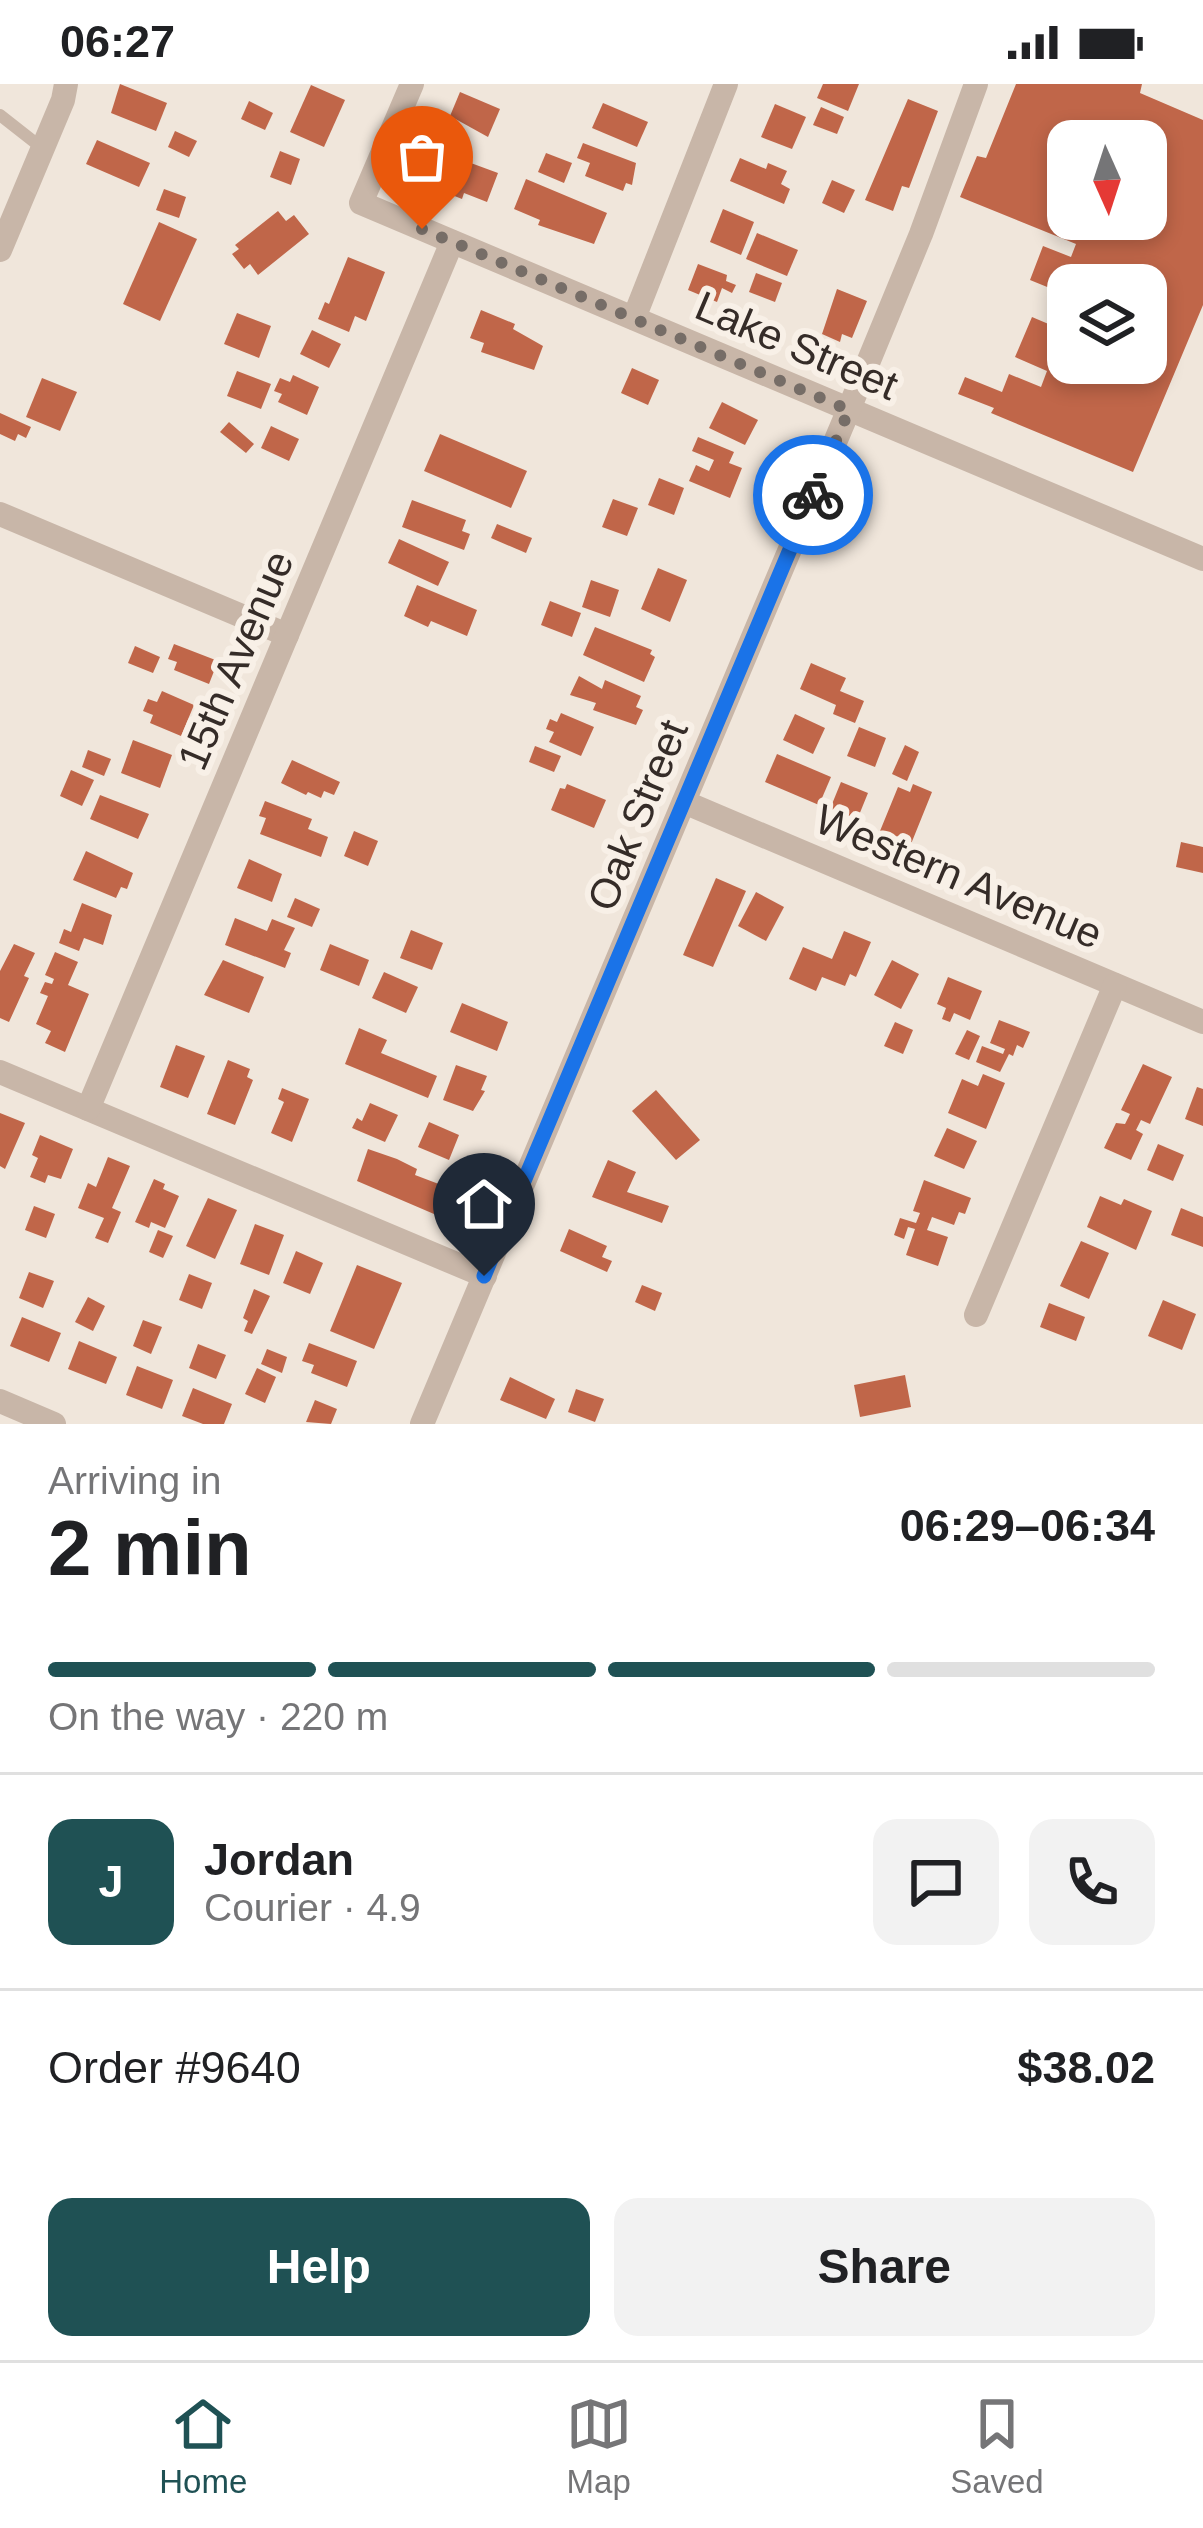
<!DOCTYPE html>
<meta charset="utf-8">
<style>
:root{--surface:#fff;--page:#f2f2f2;--text:#202124;--muted:#757577;--line:#e0e0e0;--accent:#1f5154}
body{margin:0;font-family:Arial,sans-serif;background:var(--page);color:var(--text);height:100vh;display:flex;flex-direction:column;font-size:45px;white-space:nowrap}
*{box-sizing:border-box;margin:0}
p{font-size:39px;color:var(--muted)}
.icon{flex:none;width:66px;height:66px;fill:none;stroke:currentColor;stroke-width:2;stroke-linecap:round;stroke-linejoin:round}
.map{position:relative;height:1340px;overflow:hidden}
.details{display:flex;flex-direction:column;background:var(--surface);flex:1}
.details>*{flex:none}
.needle{width:78px;rotate:177deg}
.fabs{position:absolute;left:1047px;top:36px;display:grid;gap:24px}
.fabs a{display:grid;place-items:center;width:120px;height:120px;border-radius:24px;background:var(--surface);box-shadow:0 6px 18px #0003;font-size:60px}
.pin{position:absolute;display:grid;place-items:center;width:102px;height:102px;color:#fff;margin:-123px -51px;border-radius:50% 50% 50% 0;rotate:-45deg;box-shadow:0 0 12px #0007}
.pin .icon{rotate:45deg}
.courier{position:absolute;display:grid;place-items:center;width:120px;height:120px;margin:-60px;border:9px solid #1a73e8;border-radius:50%;background:#fff;color:#222;box-shadow:0 3px 15px #0007}
.summary em{font-style:normal;font-weight:800}
.summary div{display:flex;flex-direction:column-reverse}
.summary{display:flex;align-items:center;justify-content:space-between;height:204px;padding:0 48px}
h1{font-size:78px;font-weight:800;line-height:90px}
.bar{display:grid;grid-template-columns:repeat(4,1fr);gap:18px 12px;align-content:center;height:144px;padding:0 48px}
.bar i{height:15px;border-radius:9px;background:var(--line)}
.bar .current{background:var(--accent)}
.bar p{grid-column:span 4}
.line{display:flex;align-items:center;gap:30px;padding:0 48px;border-top:3px solid var(--line)}
.line div{flex:1}
.round{display:grid;place-items:center;flex:none;width:126px;height:126px;border-radius:24px;background:var(--page)}
.primary-button{display:flex;gap:24px;margin-top:auto;padding:24px 48px}
.primary-button a{flex:1;height:138px;border-radius:24px;background:var(--accent);color:#fff;font-size:48px;font-weight:800;line-height:138px;text-align:center}
.primary-button a+a{background:var(--page);color:var(--text)}
.status{display:flex;justify-content:space-between;align-items:center;height:84px;padding:0 60px;background:var(--surface);direction:ltr}
.status svg{height:33px;fill:currentColor}
.tabs{display:flex;justify-content:space-around;align-items:center;height:168px;border-top:3px solid var(--line);background:var(--surface);font-size:33px;color:var(--muted)}
.tabs a{display:grid;justify-items:center;gap:6px}
.tabs .current{color:var(--accent)}
.map>svg:first-child{display:block}
.building{fill:#c06649;fill-rule:evenodd}
.lines{fill:none;stroke-linecap:round;stroke-linejoin:round}
.service{stroke:#c8b6a8;stroke-width:12}
.minor{stroke:#c8b6a8;stroke-width:24}
.done{stroke:#766d67;stroke-width:12;stroke-dasharray:0 21.6}
.route{stroke:#1a73e8;stroke-width:15}
.labels{text-anchor:middle;stroke-width:12;stroke-linejoin:round;paint-order:stroke}
.street-label{font-size:42px;fill:#352c28;stroke:#f8f0e7}
</style>
<div class="status"><b>06:27</b><svg viewBox="0 0 49 12"><path d="M0 12V9h3v3zM5 12V6h3v6zM10 12V3h3v9zM15 12V0h3v12zM26 1h20v11H26zM47 4h2v5h-2z"/></svg></div>
<div class="map">
<svg width="1203" height="1340" viewBox="0 0 1203 1340">
<rect width="100%" height="100%" fill="#f0e6db"/>
<!-- building -->
<g class="building">
<path d="M120 0 167 19 156 47 111 29Z"/>
<path d="M823 0H859L848 27 817 14Z"/>
<path d="M1016 0H1142L1140 9 1203 36V221L1133 388 991 329 994 324 958 310 965 293 1002 308 1009 290 1041 303 1047 287 1015 273 1032 233 1065 247 1068 239V279H1146V201H1068V234L1049 226 1057 207 1030 196 1043 162 1071 173 1076 160 960 113 977 72 986 74ZM1068 57H1146V135H1068Z"/>
<path d="M311 1 345 16 324 63 290 48Z"/>
<path d="M460 8 500 25 488 53 450 32Z"/>
<path d="M908 15 938 27 909 104 902 102 893 127 865 116Z"/>
<path d="M249 17 273 29 265 46 241 35Z"/>
<path d="M603 19 648 38 637 63 592 44Z"/>
<path d="M775 20 806 33 792 65 761 53Z"/>
<path d="M821 23 844 33 837 50 813 41Z"/>
<path d="M175 47 197 57 189 73 168 63Z"/>
<path d="M97 56 150 79 139 103 86 80Z"/>
<path d="M583 59 636 79 632 101 626 99 623 107 585 92 590 79 577 74Z"/>
<path d="M280 67 300 75 291 101 270 93Z"/>
<path d="M441 68 498 89 487 118 464 109 462 115 452 111 453 105 430 96Z"/>
<path d="M546 69 572 79 564 99 538 88Z"/>
<path d="M740 74 766 85 768 79 787 87 781 100 790 105 784 120 730 97Z"/>
<path d="M526 95 607 129 594 160 538 141 540 136 514 125Z"/>
<path d="M832 96 855 106 844 129 822 119Z"/>
<path d="M164 105 186 113 179 134 156 126Z"/>
<path d="M723 125 754 138 741 171 710 158Z"/>
<path d="M278 127 286 137 294 131 309 150 258 191 250 180 244 185 232 170 239 165 235 161Z"/>
<path d="M159 138 197 155 160 237 123 220Z"/>
<path d="M757 149 798 166 787 192 746 175Z"/>
<path d="M348 173 385 188 366 237 355 232 349 248 318 235 325 218 329 220Z"/>
<path d="M698 180 727 191 726 197 736 201 732 209 722 204 717 218 688 206Z"/>
<path d="M756 189 782 199 775 218 749 208Z"/>
<path d="M837 205 867 217 852 254 842 250 840 258 822 250Z"/>
<path d="M481 226 515 240 513 245 543 262 534 286 481 268 484 259 470 254Z"/>
<path d="M237 229 271 242 259 274 224 260Z"/>
<path d="M312 246 341 260 329 284 300 270Z"/>
<path d="M632 284 659 296 648 321 621 309Z"/>
<path d="M237 287 271 300 261 325 227 312Z"/>
<path d="M293 291 319 303 307 331 278 318 282 310 274 307 280 294 290 298Z"/>
<path d="M42 294 77 308 60 347 26 333Z"/>
<path d="M722 318 758 336 745 361 709 344Z"/>
<path d="M0 329 31 343 26 354 18 350 15 357 0 350Z"/>
<path d="M229 338 254 360 246 369 220 348Z"/>
<path d="M271 342 299 355 289 377 261 364Z"/>
<path d="M440 350 527 387 511 424 424 387Z"/>
<path d="M698 353 734 368 729 379 742 384 730 414 689 397 696 381 709 387 714 376 692 367Z"/>
<path d="M659 394 684 404 674 431 648 421Z"/>
<path d="M613 415 638 424 627 452 602 443Z"/>
<path d="M412 416 466 436 462 447 470 450 464 466 402 443Z"/>
<path d="M497 440 532 454 526 469 491 454Z"/>
<path d="M399 455 449 478 438 502 388 479Z"/>
<path d="M658 484 687 496 670 538 641 525Z"/>
<path d="M591 496 619 506 610 533 582 523Z"/>
<path d="M417 501 477 526 467 552 431 537 428 543 404 532Z"/>
<path d="M550 517 581 529 572 553 541 541Z"/>
<path d="M595 543 652 566 650 570 655 573 644 598 583 571Z"/>
<path d="M174 560 218 577 209 600 174 586 177 578 168 575Z"/>
<path d="M135 562 160 573 153 589 128 579Z"/>
<path d="M811 579 846 594 840 607 864 617 855 639 833 630 836 621 800 605Z"/>
<path d="M579 592 602 605 605 596 641 612 636 623 643 626 636 641 593 626 596 619 570 611Z"/>
<path d="M162 607 194 621 181 652 150 639 153 631 143 627 148 615 157 618Z"/>
<path d="M561 629 594 643 581 672 549 658 554 648 546 645 550 635 557 638Z"/>
<path d="M795 630 825 644 813 670 783 656Z"/>
<path d="M859 643 886 654 875 683 847 672Z"/>
<path d="M133 656 172 671 160 704 121 689Z"/>
<path d="M905 661 919 668 907 697 892 690Z"/>
<path d="M535 662 561 672 554 688 529 678Z"/>
<path d="M88 666 111 675 104 692 82 683Z"/>
<path d="M777 670 831 693 819 721 765 698Z"/>
<path d="M292 676 340 698 334 711 324 707 321 714 308 708 306 711 281 699Z"/>
<path d="M71 686 94 696 82 722 60 712Z"/>
<path d="M841 698 868 709 857 736 830 725Z"/>
<path d="M567 700 606 716 594 744 551 726 560 704 565 705Z"/>
<path d="M913 700 932 708 911 760 880 747 898 703 910 708Z"/>
<path d="M100 711 149 730 138 755 90 735Z"/>
<path d="M265 717 312 735 308 745 328 753 321 773 260 750 266 734 259 732Z"/>
<path d="M354 747 378 757 368 782 344 772Z"/>
<path d="M1181 758 1203 763V789L1176 783Z"/>
<path d="M86 767 133 789 127 805 121 803 116 814 73 796Z"/>
<path d="M249 775 282 790 272 818 237 804Z"/>
<path d="M716 794 746 807 713 883 683 871Z"/>
<path d="M756 808 784 823 766 857 738 842Z"/>
<path d="M295 814 320 825 312 843 287 833Z"/>
<path d="M82 819 112 831 103 861 84 854 79 867 59 859 64 845 71 848Z"/>
<path d="M235 834 267 847 272 835 295 844 284 866 291 869 285 884 225 861Z"/>
<path d="M411 846 443 859 432 886 400 874Z"/>
<path d="M844 847 871 858 856 893 850 890 845 902 822 893 816 907 789 895 803 863 832 875Z"/>
<path d="M14 860 35 869 24 892 29 894 9 938 0 934V887Z"/>
<path d="M330 860 369 876 359 902 320 886Z"/>
<path d="M55 868 78 878 68 901 89 910 65 968 45 959 51 947 36 940 48 912 40 909 45 898 52 900 54 895 45 891Z"/>
<path d="M223 876 264 893 249 929 204 911Z"/>
<path d="M892 876 919 890 901 925 874 911Z"/>
<path d="M384 888 418 903 406 929 372 914Z"/>
<path d="M948 893 982 907 970 936 954 929 950 938 942 935 946 924 937 920Z"/>
<path d="M462 919 508 938 497 967 450 948Z"/>
<path d="M999 936 1030 948 1023 964 1017 961 1013 972 1009 970 1000 988 976 978 982 962 1003 970 1005 965 990 959Z"/>
<path d="M895 938 913 946 903 970 884 962Z"/>
<path d="M359 944 387 956 381 969 437 992 428 1014 345 980Z"/>
<path d="M967 946 980 952 969 976 955 970Z"/>
<path d="M176 961 205 972 188 1014 160 1003Z"/>
<path d="M228 976 250 985 247 993 253 996 235 1041 207 1030Z"/>
<path d="M1143 980 1172 993 1150 1040 1141 1036 1136 1046 1143 1050 1131 1076 1104 1064 1116 1039 1125 1040 1130 1030 1121 1026Z"/>
<path d="M456 981 487 992 481 1006 485 1007 473 1027 443 1016Z"/>
<path d="M983 990 1005 999 986 1045 948 1029 962 995 978 1002Z"/>
<path d="M1197 1003 1203 1005V1042L1185 1035Z"/>
<path d="M282 1004 309 1015 292 1058 271 1049 284 1018 278 1015Z"/>
<path d="M656 1006 700 1056 676 1076 632 1027Z"/>
<path d="M370 1019 398 1031 385 1058 352 1044 357 1034 362 1037Z"/>
<path d="M0 1029 25 1039 5 1085 0 1082Z"/>
<path d="M429 1038 459 1051 449 1076 418 1063Z"/>
<path d="M947 1044 977 1057 964 1085 934 1072Z"/>
<path d="M40 1051 73 1065 61 1095 48 1091 45 1099 30 1093 38 1074 32 1071Z"/>
<path d="M1158 1060 1184 1071 1173 1097 1147 1086Z"/>
<path d="M368 1065 397 1075 417 1085 415 1091 444 1102 434 1130 357 1097Z"/>
<path d="M108 1073 130 1082 112 1124 121 1128 108 1159 95 1154 104 1134 78 1124 88 1099 96 1103Z"/>
<path d="M608 1076 636 1088 627 1108 669 1122 662 1139 592 1113Z"/>
<path d="M154 1095 165 1100 163 1105 179 1112 165 1144 151 1138 149 1144 135 1138Z"/>
<path d="M924 1096 971 1114 965 1130 959 1128 954 1141 932 1133 927 1146 948 1153 938 1182 906 1171 915 1145 908 1143 904 1155 894 1151 900 1134 916 1139 920 1129 913 1127Z"/>
<path d="M1100 1112 1121 1121 1124 1115 1152 1127 1136 1166 1087 1143Z"/>
<path d="M208 1114 237 1126 215 1175 186 1162Z"/>
<path d="M34 1122 55 1130 46 1154 25 1146Z"/>
<path d="M1181 1124 1203 1133V1163L1171 1151Z"/>
<path d="M255 1140 284 1151 269 1191 240 1180Z"/>
<path d="M569 1145 607 1162 602 1173 612 1177 607 1188 560 1167Z"/>
<path d="M158 1146 173 1152 163 1174 149 1168Z"/>
<path d="M1081 1157 1109 1169 1089 1215 1060 1202Z"/>
<path d="M296 1167 323 1179 310 1210 283 1199Z"/>
<path d="M357 1181 402 1199 374 1265 330 1247Z"/>
<path d="M29 1188 54 1197 43 1224 19 1214Z"/>
<path d="M189 1190 212 1199 202 1225 179 1216Z"/>
<path d="M642 1201 662 1209 655 1227 635 1218Z"/>
<path d="M254 1205 270 1212 252 1250 244 1247 248 1237 243 1234Z"/>
<path d="M88 1213 105 1222 93 1247 75 1238Z"/>
<path d="M1163 1216 1196 1230 1182 1266 1148 1252Z"/>
<path d="M1049 1219 1085 1233 1076 1257 1040 1243Z"/>
<path d="M22 1233 61 1249 49 1278 10 1262Z"/>
<path d="M143 1236 162 1243 151 1270 133 1262Z"/>
<path d="M79 1257 117 1273 106 1300 68 1285Z"/>
<path d="M309 1259 357 1277 347 1303 311 1289 314 1281 302 1277Z"/>
<path d="M198 1260 226 1271 216 1295 189 1284Z"/>
<path d="M267 1265 287 1273 282 1289 261 1280Z"/>
<path d="M137 1282 173 1296 162 1325 126 1311Z"/>
<path d="M257 1284 276 1293 265 1319 245 1310Z"/>
<path d="M905 1291 911 1323 860 1333 854 1301Z"/>
<path d="M510 1293 555 1315 546 1335 500 1316Z"/>
<path d="M193 1304 232 1320 224 1340H203L182 1332Z"/>
<path d="M576 1305 604 1315 595 1338 568 1328Z"/>
<path d="M315 1316 337 1325 331 1340 306 1338Z"/>
</g>
<g class="lines">
<!-- service -->
<path class="service" d="M0 31 42 64"/>
<!-- minor -->
<g class="minor">
<path d="M412 0 361 119 1203 475"/>
<path d="M0 166 63 16 66 0"/>
<path d="M634 234 726 0"/>
<path d="M0 430 287 551"/>
<path d="M684 718 1203 938"/>
<path d="M0 988 485 1192"/>
<path d="M88 1025 452 158"/>
<path d="M976 1231 1115 901"/>
<path d="M0 1317 54 1340"/>
<path d="M422 1340 849 325 921 150 976 0"/>
</g>
</g>
<g class="lines">
<!-- done -->
<path class="done" d="M422 145 849 326 813 411"/>
<!-- route -->
<path class="route" d="M484 1192 813 411"/>
</g>
<g class="labels">
<!-- street labels -->
<g class="street-label">
<text transform="translate(797 261) rotate(23)" y="15">Lake Street</text>
<text transform="translate(235 576) rotate(-67)" y="15">15th Avenue</text>
<text transform="translate(637 731) rotate(-68)" y="15">Oak Street</text>
<text transform="translate(959 792) rotate(23)" y="15">Western Avenue</text>
</g>
</g>
</svg>
<div class="fabs">
<a><svg class="needle" viewBox="-14 -14 28 28"><path d="M0-13l5 13h-10z" fill="#e53935"/><path d="M0 13l5-13h-10z" fill="#757577"/></svg></a>
<a><svg class="icon" aria-label="layers" viewBox="0 0 24 24"><path d="M12 4l9 5-9 5-9-5zM3 14l9 5 9-5"/></svg></a>
</div>
<div class="pin" style="left:422px;top:145px;background:#ea580c"><svg class="icon" aria-label="bag" viewBox="0 0 24 24"><path d="M5 8h14l-1 12H6zM9 8a3 3 0 0 1 6 0"/></svg></div>
<div class="pin" style="left:484px;top:1192px;background:#1f2937"><svg class="icon" aria-label="home" viewBox="0 0 24 24"><path d="M3 11l9-7 9 7M6 9v11h12V9"/></svg></div>
<div class="courier" style="left:813px;top:411px"><svg class="icon" aria-label="bike" viewBox="0 0 24 24"><circle cx="6" cy="16" r="4"/><circle cx="18" cy="16" r="4"/><path d="M6 16l4-8h5l3 8M10 8l3 8H6M13 5h3"/></svg></div>
</div>
<section class="details">
<div class="summary"><div><h1>2 min</h1><p>Arriving in</p></div><em>06:29–06:34</em></div>
<div class="bar"><i class="current"></i><i class="current"></i><i class="current"></i><i></i><p>On the way · 220 m</p></div>
<div class="line" style="height:216px"><b class="round" style="background:var(--accent);color:#fff">J</b><div><b>Jordan</b><p>Courier · 4.9</p></div><a class="round"><svg class="icon" aria-label="chat" viewBox="0 0 24 24"><path d="M4 5h16v11H9l-5 4z"/></svg></a><a class="round"><svg class="icon" aria-label="phone" viewBox="0 0 24 24"><path d="M5 4h4l2 5-3 2q2 4 5 5l2-3 5 2v4C11 20 4 13 5 4z"/></svg></a></div>
<div class="line" style="height:156px"><div>Order #9640</div><b>$38.02</b></div>
<div class="primary-button"><a>Help</a><a>Share</a></div>
</section>
<nav class="tabs">
<a class="current"><svg class="icon" aria-label="home" viewBox="0 0 24 24"><path d="M3 11l9-7 9 7M6 9v11h12V9"/></svg>Home</a>
<a><svg class="icon" aria-label="map" viewBox="0 0 24 24"><path d="M3 6l6-2 6 2 6-2v14l-6 2-6-2-6 2zM9 4v14M15 6v14"/></svg>Map</a>
<a><svg class="icon" aria-label="saved" viewBox="0 0 24 24"><path d="M7 4h10v16l-5-4-5 4z"/></svg>Saved</a>
</nav>
